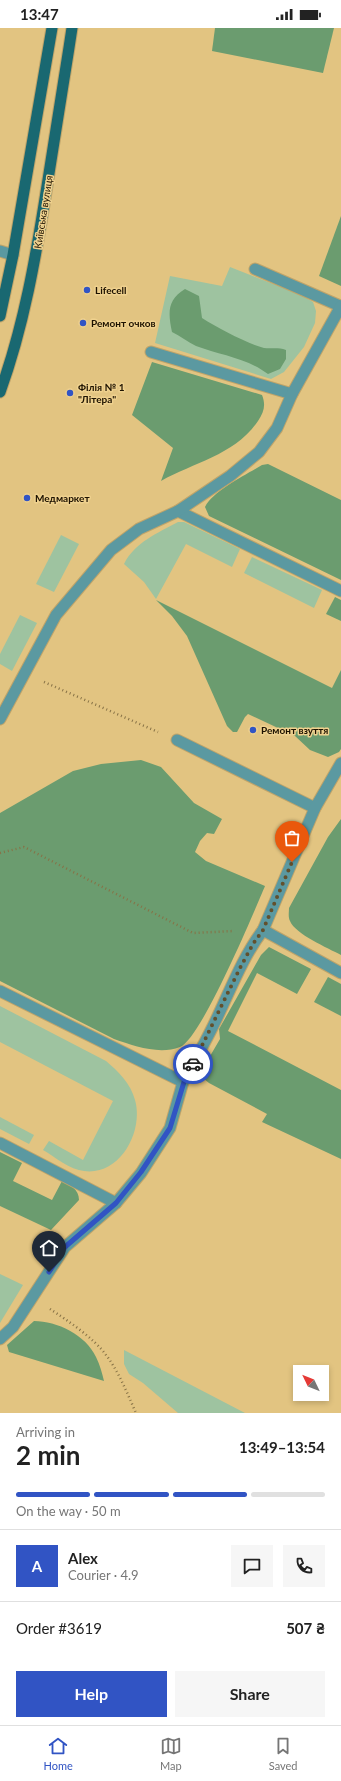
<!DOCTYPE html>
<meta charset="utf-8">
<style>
:root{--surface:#fff;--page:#f6f6f6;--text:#222;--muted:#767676;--line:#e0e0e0;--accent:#3154c4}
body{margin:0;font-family:Lato,sans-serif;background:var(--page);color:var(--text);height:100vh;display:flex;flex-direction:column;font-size:15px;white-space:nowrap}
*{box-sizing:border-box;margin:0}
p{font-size:13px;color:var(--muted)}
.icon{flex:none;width:22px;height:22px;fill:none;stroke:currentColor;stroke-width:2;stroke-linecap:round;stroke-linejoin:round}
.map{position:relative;height:1385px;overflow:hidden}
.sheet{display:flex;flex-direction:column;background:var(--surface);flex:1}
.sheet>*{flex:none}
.needle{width:26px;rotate:313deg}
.tools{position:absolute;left:293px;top:1337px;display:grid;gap:8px}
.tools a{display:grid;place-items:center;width:36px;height:36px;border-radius:0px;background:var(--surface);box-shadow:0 2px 6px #0003;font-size:20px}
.pin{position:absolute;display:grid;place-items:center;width:34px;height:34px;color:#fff;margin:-41px -17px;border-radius:50% 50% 50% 0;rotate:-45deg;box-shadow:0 0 4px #0007}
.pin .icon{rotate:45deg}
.courier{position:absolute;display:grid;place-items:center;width:40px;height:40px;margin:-20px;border:3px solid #3154c4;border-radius:50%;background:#fff;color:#222;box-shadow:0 1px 5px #0007}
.headline em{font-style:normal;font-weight:700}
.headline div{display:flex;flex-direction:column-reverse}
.headline{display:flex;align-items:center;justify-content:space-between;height:68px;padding:0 16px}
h1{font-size:26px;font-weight:700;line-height:30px}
.bar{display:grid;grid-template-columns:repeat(4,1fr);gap:6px 4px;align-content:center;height:48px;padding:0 16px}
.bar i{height:5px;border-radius:3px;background:var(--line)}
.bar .selected{background:var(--accent)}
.bar p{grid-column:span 4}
.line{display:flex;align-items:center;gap:10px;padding:0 16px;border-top:1px solid var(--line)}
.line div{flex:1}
.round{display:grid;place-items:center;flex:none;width:42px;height:42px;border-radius:0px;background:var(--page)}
.button{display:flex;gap:8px;margin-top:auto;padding:8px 16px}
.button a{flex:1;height:46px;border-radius:0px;background:var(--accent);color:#fff;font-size:16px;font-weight:700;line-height:46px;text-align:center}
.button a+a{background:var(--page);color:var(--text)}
.status{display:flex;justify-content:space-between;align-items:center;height:28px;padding:0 20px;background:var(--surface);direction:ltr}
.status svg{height:11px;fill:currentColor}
.tabs{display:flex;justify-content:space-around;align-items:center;height:56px;border-top:1px solid var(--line);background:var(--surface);font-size:11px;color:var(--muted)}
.tabs a{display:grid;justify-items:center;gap:2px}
.tabs .selected{color:var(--accent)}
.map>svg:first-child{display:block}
.green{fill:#9ec3a0}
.forest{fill:#6b9c6f}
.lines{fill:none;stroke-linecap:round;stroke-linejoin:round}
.service-casing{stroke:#bfa46a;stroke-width:13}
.primary-casing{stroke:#bfa46a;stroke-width:13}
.path{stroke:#877246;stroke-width:2.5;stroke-dasharray:1 3;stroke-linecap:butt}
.service{stroke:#5b99a1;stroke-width:11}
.primary{stroke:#196871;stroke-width:11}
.done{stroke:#62502d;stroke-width:4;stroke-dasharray:0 7.2}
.route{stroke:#3154c4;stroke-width:5}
.poi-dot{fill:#3154c4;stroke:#efd18e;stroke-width:1.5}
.labels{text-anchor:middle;stroke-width:3;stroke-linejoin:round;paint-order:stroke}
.street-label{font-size:10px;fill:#1d1200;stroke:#efd18e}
.poi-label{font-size:10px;font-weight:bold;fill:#1d1200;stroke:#efd18e;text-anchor:start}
</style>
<div class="status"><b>13:47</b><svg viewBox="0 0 49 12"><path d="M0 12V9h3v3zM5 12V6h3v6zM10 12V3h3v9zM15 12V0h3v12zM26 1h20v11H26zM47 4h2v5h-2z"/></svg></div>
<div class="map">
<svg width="341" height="1385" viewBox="0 0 341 1385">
<rect width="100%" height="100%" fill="#e2c481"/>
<!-- green -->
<g class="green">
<path d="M230 239 299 266 313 274 316 283 315 295 304 319 284 344 271 351 155 315 170 248 222 258Z"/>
<path d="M178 494H184L240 521 232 539 186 516 156 571 144 554 124 536C135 514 158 505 178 494Z"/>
<path d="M61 507 79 516 54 564 36 556Z"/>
<path d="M252 529 322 562 314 580 244 545Z"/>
<path d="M20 587 37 595 12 643 0 636V626Z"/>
<path d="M0 978 106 1033C118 1043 131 1056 135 1072 144 1103 120 1148 84 1143 70 1142 55 1129 43 1122L49 1113 83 1132 113 1073 0 1014Z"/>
<path d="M0 1089 34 1107 29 1116 0 1101Z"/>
<path d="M0 1246 23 1257 0 1295Z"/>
<path d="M124 1322 245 1385H178L143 1355 129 1346 124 1336Z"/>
</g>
<!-- forest -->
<g class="forest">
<path d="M215 0H334L323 45 212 23Z"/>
<path d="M341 188V258L319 248Z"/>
<path d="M185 261 199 268 202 290C218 300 246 315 264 320 272 321 278 319 286 322V331L280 341 268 346C247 330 220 327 196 318 188 314 180 308 172 304 168 285 167 272 185 261Z"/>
<path d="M152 334 262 367C266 377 264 384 258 393 235 427 195 434 161 453L173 420 132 387Z"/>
<path d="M268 436 341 472V552L209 488 205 479C214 462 246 447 262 437Z"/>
<path d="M335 569 341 572V593L326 586Z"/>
<path d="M156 572 332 660 341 642V721L339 724 328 729 310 722 295 708 248 686 245 689 237 704H233L227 698 187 608 172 588Z"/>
<path d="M141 732 161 739 194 775 222 791 214 806 207 805 200 813 195 824 206 833 265 858C254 884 201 1011 180 1019 159 1027 134 1018 114 1011L0 953V785L73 743 101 736Z"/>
<path d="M341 791V927C328 920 295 906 290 893 288 889 289 884 289 880L328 809Z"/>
<path d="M269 919 311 941 297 966 257 945 228 1003 341 1062V1131L262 1094 267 1086 209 1055 199 1047 220 1011 219 1001 261 927Z"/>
<path d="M328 949 341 956V988L314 974Z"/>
<path d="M0 1124 22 1135 13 1153 52 1172 62 1153C70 1157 79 1161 79 1172L51 1202 0 1178Z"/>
<path d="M34 1293C57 1293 86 1307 96 1329 100 1337 102 1345 104 1353L9 1324 7 1317Z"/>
</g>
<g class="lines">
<defs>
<g id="service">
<path d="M0 223 13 227"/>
<path d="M255 241 340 278"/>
<path d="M151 324 292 366"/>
<path d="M178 483 341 563"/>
<path d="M0 691 56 587 111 522 139 501 178 483 230 448 259 424 277 400 292 366 341 278"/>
<path d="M177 712 315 780"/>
<path d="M263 902 341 945"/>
<path d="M0 963 183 1054C194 1034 205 1015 215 994 230 963 242 930 263 902L315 780 341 735"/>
<path d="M0 1115 116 1175"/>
<path d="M0 1311 13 1299 65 1219 116 1175 141 1145 170 1100 183 1054"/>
</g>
<g id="primary">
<path d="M0 288 13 227 52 0"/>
<path d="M0 364C24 298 36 228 47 158 55 106 64 53 72 0"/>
</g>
</defs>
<!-- service casing -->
<use href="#service" class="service-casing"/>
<!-- primary casing -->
<use href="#primary" class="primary-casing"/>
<!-- path -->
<g class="path">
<path d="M44 654 158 704"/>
<path d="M0 825 24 819 193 905 234 903"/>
<path d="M50 1281C67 1292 95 1311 106 1327 119 1344 127 1365 136 1385"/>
</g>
<!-- service -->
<use href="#service" class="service"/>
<!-- primary -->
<use href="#primary" class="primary"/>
</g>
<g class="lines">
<!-- done -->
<path class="done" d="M193 1036 240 940 253 916 263 902 292 834"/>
<!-- route -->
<path class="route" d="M49 1244 65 1219 116 1175 141 1144 170 1100 184 1054 193 1036"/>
</g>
<!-- markers -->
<g class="poi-dot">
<circle cx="87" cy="262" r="4"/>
<circle cx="83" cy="295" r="4"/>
<circle cx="70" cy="365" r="4"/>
<circle cx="27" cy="470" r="4"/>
<circle cx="253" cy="702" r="4"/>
</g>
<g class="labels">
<!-- street labels -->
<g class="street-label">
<text transform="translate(43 184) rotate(-81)" y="4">Київська вулиця</text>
</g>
<!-- poi labels -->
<g class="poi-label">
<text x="95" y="266">Lifecell</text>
<text x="91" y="299">Ремонт очков</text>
<text x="78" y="363">Філія № 1<tspan x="78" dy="12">"Літера"</tspan></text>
<text x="35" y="474">Медмаркет</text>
<text x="261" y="706">Ремонт взуття</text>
</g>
</g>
</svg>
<div class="tools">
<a><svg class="needle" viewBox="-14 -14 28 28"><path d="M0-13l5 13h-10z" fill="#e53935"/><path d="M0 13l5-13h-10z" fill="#767676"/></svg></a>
</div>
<div class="pin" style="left:292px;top:834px;background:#ea580c"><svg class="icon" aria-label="bag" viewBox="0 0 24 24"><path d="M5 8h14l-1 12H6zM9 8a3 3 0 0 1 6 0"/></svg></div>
<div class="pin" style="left:49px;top:1244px;background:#1f2937"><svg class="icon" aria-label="home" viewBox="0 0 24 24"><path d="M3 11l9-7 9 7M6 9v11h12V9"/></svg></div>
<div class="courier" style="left:193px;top:1036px"><svg class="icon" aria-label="car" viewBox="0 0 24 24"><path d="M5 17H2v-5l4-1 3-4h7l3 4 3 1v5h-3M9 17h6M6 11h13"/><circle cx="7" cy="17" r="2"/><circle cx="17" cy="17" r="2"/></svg></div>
</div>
<section class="sheet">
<div class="headline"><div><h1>2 min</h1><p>Arriving in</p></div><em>13:49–13:54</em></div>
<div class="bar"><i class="selected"></i><i class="selected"></i><i class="selected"></i><i></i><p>On the way · 50 m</p></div>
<div class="line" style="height:72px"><b class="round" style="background:var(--accent);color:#fff">A</b><div><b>Alex</b><p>Courier · 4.9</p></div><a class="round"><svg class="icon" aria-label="chat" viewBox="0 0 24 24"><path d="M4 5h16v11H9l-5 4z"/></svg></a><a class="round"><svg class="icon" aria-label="phone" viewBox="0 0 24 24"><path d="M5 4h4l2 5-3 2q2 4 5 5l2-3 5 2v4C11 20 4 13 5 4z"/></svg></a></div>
<div class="line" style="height:52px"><div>Order #3619</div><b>507 ₴</b></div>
<div class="button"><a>Help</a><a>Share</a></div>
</section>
<nav class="tabs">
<a class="selected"><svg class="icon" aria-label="home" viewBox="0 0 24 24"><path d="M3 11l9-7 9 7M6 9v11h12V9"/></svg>Home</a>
<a><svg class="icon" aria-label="map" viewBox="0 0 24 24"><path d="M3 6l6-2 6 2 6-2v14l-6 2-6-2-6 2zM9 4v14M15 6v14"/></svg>Map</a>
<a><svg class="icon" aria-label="saved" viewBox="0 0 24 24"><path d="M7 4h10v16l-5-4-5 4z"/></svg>Saved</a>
</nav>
